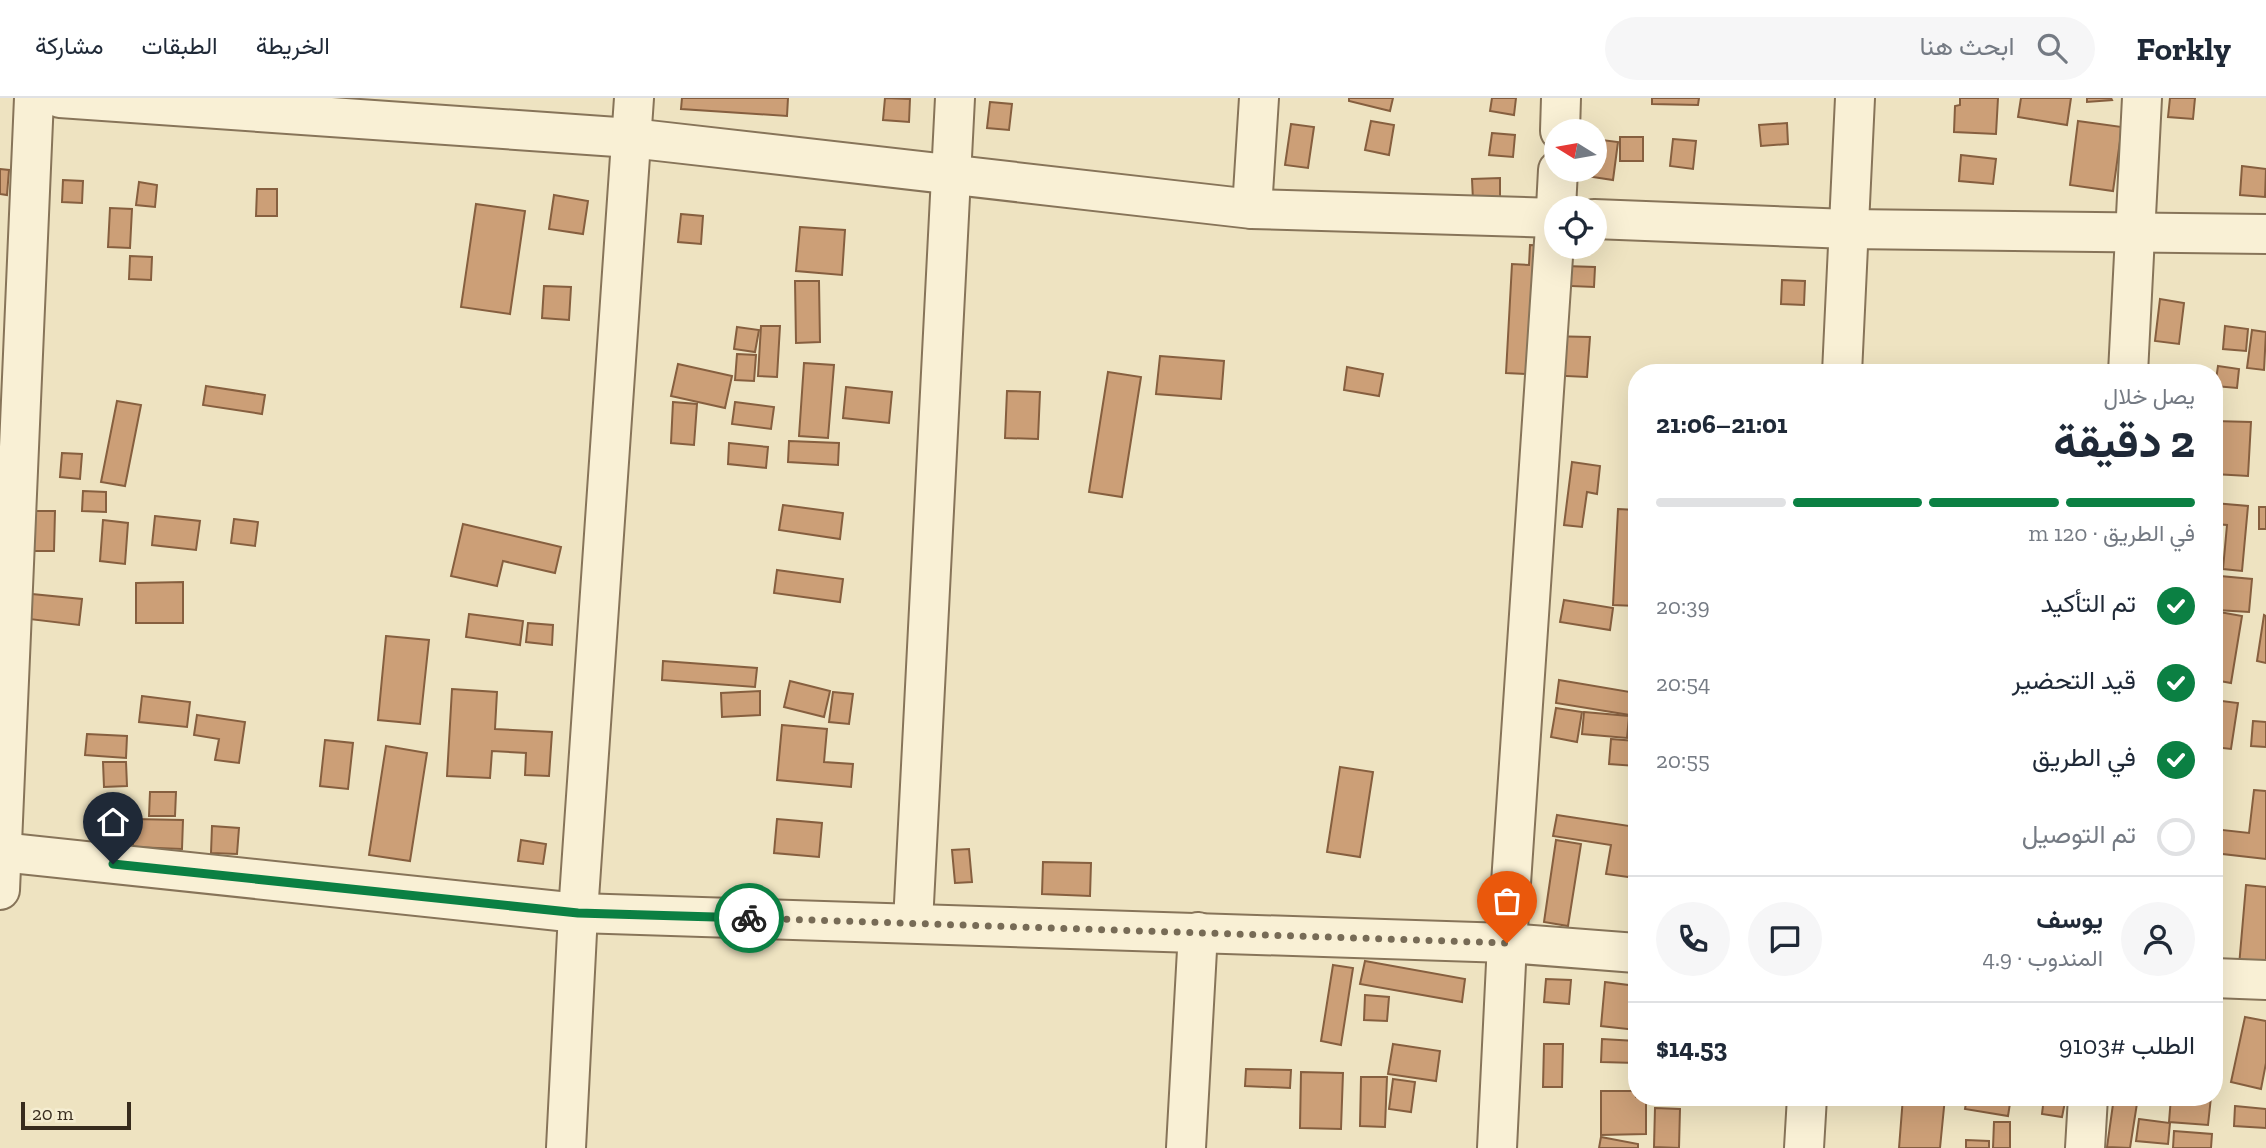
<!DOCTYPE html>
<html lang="ar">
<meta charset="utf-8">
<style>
:root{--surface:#fff;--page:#f6f6f7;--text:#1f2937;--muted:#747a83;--line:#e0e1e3;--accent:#0b8043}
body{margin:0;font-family:"Zilla Slab",Vazirmatn,serif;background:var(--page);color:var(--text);direction:rtl;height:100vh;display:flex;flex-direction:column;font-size:26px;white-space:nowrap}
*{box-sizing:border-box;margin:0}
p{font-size:23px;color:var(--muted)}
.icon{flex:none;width:38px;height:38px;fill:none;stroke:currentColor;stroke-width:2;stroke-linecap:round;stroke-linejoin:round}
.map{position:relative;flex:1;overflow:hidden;direction:ltr}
.drawer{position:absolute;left:1628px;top:266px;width:595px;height:742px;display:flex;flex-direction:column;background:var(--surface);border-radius:28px;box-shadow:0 7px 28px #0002;direction:rtl}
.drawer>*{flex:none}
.needle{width:46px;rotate:281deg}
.controls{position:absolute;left:1544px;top:21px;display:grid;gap:14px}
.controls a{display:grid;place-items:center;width:63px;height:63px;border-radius:50%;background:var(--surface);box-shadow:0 7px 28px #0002;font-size:35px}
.scale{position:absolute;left:21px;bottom:18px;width:110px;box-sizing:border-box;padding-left:7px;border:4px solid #372b1d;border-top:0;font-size:19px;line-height:24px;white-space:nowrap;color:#372b1d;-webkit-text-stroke:5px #f5edd1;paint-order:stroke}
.pin{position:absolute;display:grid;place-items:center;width:60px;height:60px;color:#fff;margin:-72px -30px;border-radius:50% 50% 50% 0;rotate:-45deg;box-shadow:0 0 7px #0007}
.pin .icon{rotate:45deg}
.courier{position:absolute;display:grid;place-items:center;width:70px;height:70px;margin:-35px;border:5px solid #0b8043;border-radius:50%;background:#fff;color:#222;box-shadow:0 2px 9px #0007}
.summary em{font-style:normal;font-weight:700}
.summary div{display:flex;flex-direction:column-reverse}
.summary{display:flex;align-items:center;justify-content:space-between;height:119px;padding:0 28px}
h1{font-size:46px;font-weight:700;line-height:52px}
.bar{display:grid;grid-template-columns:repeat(4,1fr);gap:10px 7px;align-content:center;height:84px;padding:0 28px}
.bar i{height:9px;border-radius:5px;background:var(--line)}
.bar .active{background:var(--accent)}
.bar p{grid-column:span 4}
.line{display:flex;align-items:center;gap:18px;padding:0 28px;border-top:2px solid var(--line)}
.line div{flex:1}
.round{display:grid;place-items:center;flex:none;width:74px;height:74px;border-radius:37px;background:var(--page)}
ol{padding:0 28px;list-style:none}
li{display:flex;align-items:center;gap:21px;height:77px}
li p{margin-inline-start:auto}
li .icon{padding:7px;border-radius:50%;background:var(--accent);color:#fff;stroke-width:4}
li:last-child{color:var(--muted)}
li i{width:38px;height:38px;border:4px solid var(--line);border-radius:50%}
header{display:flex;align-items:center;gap:42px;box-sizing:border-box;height:98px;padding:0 35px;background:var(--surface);border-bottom:2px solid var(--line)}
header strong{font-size:33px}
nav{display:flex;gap:38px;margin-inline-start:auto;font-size:24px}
.search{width:490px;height:63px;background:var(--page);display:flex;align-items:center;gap:18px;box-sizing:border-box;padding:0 24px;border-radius:38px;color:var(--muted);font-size:26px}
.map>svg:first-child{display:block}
.building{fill:#cc9f77;stroke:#865f3f;stroke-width:2}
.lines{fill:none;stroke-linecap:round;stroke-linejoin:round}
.minor-casing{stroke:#877459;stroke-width:42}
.minor{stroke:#f9f0d5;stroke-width:38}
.done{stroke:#776b56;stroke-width:7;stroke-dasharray:0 12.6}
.route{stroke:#0b8043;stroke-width:9}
</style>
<header>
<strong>Forkly</strong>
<div class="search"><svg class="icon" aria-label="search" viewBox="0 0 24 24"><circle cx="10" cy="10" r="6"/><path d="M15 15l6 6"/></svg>ابحث هنا</div>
<nav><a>الخريطة</a><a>الطبقات</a><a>مشاركة</a></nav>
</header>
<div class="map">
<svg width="2266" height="1050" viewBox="0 0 2266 1050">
<rect width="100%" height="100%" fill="#eee3c1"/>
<!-- building -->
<g class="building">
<path d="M682 0H788L787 18 681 11Z"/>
<path d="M885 0 910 1 909 24 883 22Z"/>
<path d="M1349 0H1393L1390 13 1349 3Z"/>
<path d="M1492 0H1516L1514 17 1490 13Z"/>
<path d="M1652 0H1699L1698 7 1652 6Z"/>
<path d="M1960 0H1998L1996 36 1954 34 1955 8 1960 7Z"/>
<path d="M2021 0H2071L2067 27 2018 19Z"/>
<path d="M2087 0H2111L2112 2 2087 4Z"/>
<path d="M2170 0H2195L2193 21 2168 19Z"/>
<path d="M990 4 1012 6 1009 32 987 30Z"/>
<path d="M1371 23 1394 27 1389 57 1365 52Z"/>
<path d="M2078 23 2122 29 2113 93 2070 87Z"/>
<path d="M1787 25 1788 46 1761 48 1759 27Z"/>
<path d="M1291 26 1314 29 1308 70 1285 67Z"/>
<path d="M1492 35 1515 37 1513 59 1489 57Z"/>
<rect x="1620" y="39" width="23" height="24"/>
<path d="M1594 41 1618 44 1613 82 1586 78 1587 72H1594Z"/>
<path d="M1673 41 1696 43 1693 71 1670 68Z"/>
<path d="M1961 57 1996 61 1993 86 1959 83Z"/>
<path d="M2242 68 2266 71 2265 99 2240 97Z"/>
<path d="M0 71 9 72 7 97 0 96Z"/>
<path d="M1500 80V101L1473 103 1472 81Z"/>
<path d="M63 82 83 83 82 105 62 104Z"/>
<path d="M139 84 157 87 155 109 136 107Z"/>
<path d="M257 91H277V118H256Z"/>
<path d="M554 97 588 103 583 136 549 131Z"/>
<path d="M476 106 525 113 510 216 461 209Z"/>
<path d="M110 110 132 111 130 150 108 149Z"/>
<path d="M681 116 703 118 701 146 678 144Z"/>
<path d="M800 129 845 132 842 177 796 173Z"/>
<path d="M1530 147 1556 148 1565 168 1595 169 1594 189 1548 187 1546 238 1590 239 1587 279 1506 275 1512 166 1529 167Z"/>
<path d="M130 158 152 159 151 182 129 181Z"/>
<path d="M1782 182 1805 183 1804 207 1781 206Z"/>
<path d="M795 183H819L820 244 796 245Z"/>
<path d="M544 188 571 189 569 222 542 220Z"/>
<path d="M2160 201 2184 205 2179 246 2155 243Z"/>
<path d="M761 228H780L777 279 758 278Z"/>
<path d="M2225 228 2248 231 2246 253 2223 251Z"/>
<path d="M737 229 759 232 755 254 734 251Z"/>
<path d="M2252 232 2266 234 2264 272 2247 270Z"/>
<path d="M737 256 756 257 754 283 735 282Z"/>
<path d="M1160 258 1224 263 1221 301 1156 296Z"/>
<path d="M804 265 834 267 828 340 799 338Z"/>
<path d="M678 266 732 278 725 310 671 298Z"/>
<path d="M2218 268 2239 271 2237 290 2215 288Z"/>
<path d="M1347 269 1383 276 1379 298 1344 292Z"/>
<path d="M1108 274 1141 279 1122 399 1089 394Z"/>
<path d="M206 288 265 297 262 316 203 307Z"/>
<path d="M846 289 892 294 889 325 843 320Z"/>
<path d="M1007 293 1040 294 1038 341 1005 340Z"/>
<path d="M117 303 141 307 125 388 101 384Z"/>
<path d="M673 304 697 306 694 347 671 345Z"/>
<path d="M735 304 774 309 771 331 732 326Z"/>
<path d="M2214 323 2251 324 2248 378 2214 376Z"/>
<path d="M789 343 839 345 838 367 788 364Z"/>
<path d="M729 345 768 349 766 370 728 366Z"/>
<path d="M62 355 82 356 80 381 60 379Z"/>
<path d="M1572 364 1600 368 1597 396 1587 394 1582 429 1564 427Z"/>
<path d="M83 393 106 394V414L82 413Z"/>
<path d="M2214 405 2248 408 2242 473 2223 471 2227 427 2214 426Z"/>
<path d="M783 407 843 415 840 441 779 432Z"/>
<rect x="2259" y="409" width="7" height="22"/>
<path d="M1618 411 1636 412V508L1613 507Z"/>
<path d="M34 413H55L54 453H33Z"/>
<path d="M155 418 200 423 196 452 152 447Z"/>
<path d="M234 421 258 424 255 448 231 445Z"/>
<path d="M103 422 128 425 125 466 100 463Z"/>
<path d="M463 426 561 449 555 475 503 463 497 488 451 478Z"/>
<path d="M777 472 843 481 840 504 774 495Z"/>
<path d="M2220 478 2252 481 2249 514 2217 512Z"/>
<path d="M183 484V525H136V485Z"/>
<path d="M32 496 82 501 79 527 29 521Z"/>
<path d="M1564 502 1613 510 1610 532 1560 524Z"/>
<path d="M2214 513 2242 518 2231 585 2214 582Z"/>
<path d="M469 516 523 523 520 547 466 539Z"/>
<path d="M2264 517 2266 518V565L2257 563Z"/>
<path d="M528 525 553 527 552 547 526 544Z"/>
<path d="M386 538 429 542 420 626 378 622Z"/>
<path d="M663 563 757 570 755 589 662 582Z"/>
<path d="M1559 582 1636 595V618L1556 605Z"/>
<path d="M790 583 830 593 824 619 784 609Z"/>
<path d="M452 591 497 594 495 631 552 634 549 678 525 677 526 655 492 653 490 680 447 678Z"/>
<path d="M760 593V617L722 619 721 595Z"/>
<path d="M833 594 853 596 849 626 829 624Z"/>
<path d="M142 598 190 604 187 629 139 624Z"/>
<path d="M2214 602 2238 605 2231 651 2214 649Z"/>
<path d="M1556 610 1582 614 1577 644 1551 639Z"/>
<path d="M1584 614 1629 618 1627 640 1582 636Z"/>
<path d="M197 617 245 624 239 665 215 662 219 641 194 637Z"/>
<path d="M2253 623 2266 624V649L2251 648Z"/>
<path d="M782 627 827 631 824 664 853 666 851 689 777 682Z"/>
<path d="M87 636 127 638 126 660 85 657Z"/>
<path d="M1611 641 1636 643V668L1609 666Z"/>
<path d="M325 642 353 645 348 691 320 688Z"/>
<path d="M386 648 427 655 410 763 369 757Z"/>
<path d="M103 664H126L127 688 104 689Z"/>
<path d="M1340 669 1373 674 1360 759 1327 754Z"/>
<path d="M1634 674H1636V716Z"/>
<path d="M2254 692 2266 693V761L2214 755V731L2249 735Z"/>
<path d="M150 694H176L175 718H149Z"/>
<path d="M1557 717 1636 729V780L1606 776 1611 747 1553 738Z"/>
<path d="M98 721 125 725 121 748 95 745Z"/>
<path d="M133 721 183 722 182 751 133 749Z"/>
<path d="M777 721 822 725 819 759 774 755Z"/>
<path d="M212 728 239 730 237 756 211 755Z"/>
<path d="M521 742 546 746 543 766 518 763Z"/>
<path d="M1556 742 1581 746 1568 828 1544 824Z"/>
<path d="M969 751 972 784 955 785 952 752Z"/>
<path d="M1043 764 1091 765 1090 798 1042 796Z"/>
<path d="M2246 787 2266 789V870L2239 868Z"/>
<path d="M1365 863 1465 881 1462 904 1360 886Z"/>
<path d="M1333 867 1353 870 1341 947 1321 943Z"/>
<path d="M1546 881 1571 882 1569 906 1544 904Z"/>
<path d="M1605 884 1636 888V932L1601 928Z"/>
<path d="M1365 897 1389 899 1387 923 1364 922Z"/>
<path d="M2245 919 2266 923V965L2261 991 2231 984Z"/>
<path d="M2214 920H2217L2214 964Z"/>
<path d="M1602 941 1636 943V965L1601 964Z"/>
<path d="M1393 946 1440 953 1436 983 1388 976Z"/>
<path d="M1544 946H1563L1562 989H1543Z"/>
<path d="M1246 971 1291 972 1290 990 1245 988Z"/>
<path d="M1301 974 1343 975 1341 1031 1300 1030Z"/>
<path d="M1361 979H1387L1385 1029 1360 1028Z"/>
<path d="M1393 981 1415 984 1411 1014 1389 1011Z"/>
<path d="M1601 993H1636V999H1646V1036L1601 1037Z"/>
<path d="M1903 999H1945L1940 1050H1899Z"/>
<path d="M1967 999H2011L2008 1018 1965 1011Z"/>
<path d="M2044 999H2066L2062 1019 2042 1016Z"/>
<path d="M2114 999H2138L2130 1050 2107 1049Z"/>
<path d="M2171 999H2211L2208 1027 2169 1024Z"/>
<path d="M2235 1008 2266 1011V1030L2234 1028Z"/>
<path d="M1655 1010 1680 1011 1679 1050 1654 1049Z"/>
<path d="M2139 1021 2170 1025 2168 1046 2136 1043Z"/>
<path d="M1994 1024H2010V1050H1993Z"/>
<path d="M2174 1033 2212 1036 2211 1050H2173Z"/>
<path d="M1601 1039 1638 1046V1050H1599Z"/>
<path d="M1966 1042 1989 1043V1050H1966Z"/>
</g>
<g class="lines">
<defs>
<g id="minor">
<path d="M60 0 631 40 1252 111 1556 120"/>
<path d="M1560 33 1561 0"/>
<path d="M1556 110 1558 72"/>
<path d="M1252 111 1259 0"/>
<path d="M1594 121 1848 131 2266 136"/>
<path d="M1842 275 1855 0"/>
<path d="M2128 275 2142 0"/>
<path d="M0 754 578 815 1507 845 1636 855"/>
<path d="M0 792 34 0"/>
<path d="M913 825 955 0"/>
<path d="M2214 880 2266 882"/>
<path d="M566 1050 578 815 634 0"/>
<path d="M1186 1050 1198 834"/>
<path d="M1497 1050 1507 845 1556 114"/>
<path d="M1804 1050 1807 999"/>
<path d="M2085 1050 2088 999"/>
</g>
</defs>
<!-- minor casing -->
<use href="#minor" class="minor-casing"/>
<!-- minor -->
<use href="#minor" class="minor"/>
</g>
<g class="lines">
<!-- done -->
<path class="done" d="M749 820 1507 845"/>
<!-- route -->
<path class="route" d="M113 766 578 815 749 820"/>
</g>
</svg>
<div class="controls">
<a><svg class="needle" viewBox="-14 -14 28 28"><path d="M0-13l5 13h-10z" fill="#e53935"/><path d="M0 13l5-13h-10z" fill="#747a83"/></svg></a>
<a><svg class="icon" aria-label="locate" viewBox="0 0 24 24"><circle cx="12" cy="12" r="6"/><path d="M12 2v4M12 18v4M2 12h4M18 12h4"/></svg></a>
</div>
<div class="scale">20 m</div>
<div class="pin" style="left:1507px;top:845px;background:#ea580c"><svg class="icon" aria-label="bag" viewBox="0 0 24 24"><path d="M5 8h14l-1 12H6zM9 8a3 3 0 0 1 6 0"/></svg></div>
<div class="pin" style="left:113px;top:766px;background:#1f2937"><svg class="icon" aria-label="home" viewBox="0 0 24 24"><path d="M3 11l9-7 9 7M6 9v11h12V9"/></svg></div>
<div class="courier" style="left:749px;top:820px"><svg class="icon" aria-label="bike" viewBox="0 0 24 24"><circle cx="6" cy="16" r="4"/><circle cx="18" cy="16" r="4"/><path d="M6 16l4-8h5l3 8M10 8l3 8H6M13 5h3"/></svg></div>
<section class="drawer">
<div class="summary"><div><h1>2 دقيقة</h1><p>يصل خلال</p></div><em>21:01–21:06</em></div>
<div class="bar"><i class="active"></i><i class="active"></i><i class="active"></i><i></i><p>في الطريق · 120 m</p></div>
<ol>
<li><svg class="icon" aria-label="check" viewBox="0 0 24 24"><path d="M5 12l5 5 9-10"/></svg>تم التأكيد<p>20:39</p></li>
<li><svg class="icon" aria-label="check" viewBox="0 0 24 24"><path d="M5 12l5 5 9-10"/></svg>قيد التحضير<p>20:54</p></li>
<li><svg class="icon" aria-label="check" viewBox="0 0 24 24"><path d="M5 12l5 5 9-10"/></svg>في الطريق<p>20:55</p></li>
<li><i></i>تم التوصيل</li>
</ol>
<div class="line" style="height:126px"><a class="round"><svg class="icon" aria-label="person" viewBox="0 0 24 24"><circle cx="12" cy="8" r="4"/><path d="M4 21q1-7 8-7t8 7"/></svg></a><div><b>يوسف</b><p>المندوب · 4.9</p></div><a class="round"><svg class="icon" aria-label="chat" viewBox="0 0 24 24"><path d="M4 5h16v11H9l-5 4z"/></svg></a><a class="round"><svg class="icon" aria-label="phone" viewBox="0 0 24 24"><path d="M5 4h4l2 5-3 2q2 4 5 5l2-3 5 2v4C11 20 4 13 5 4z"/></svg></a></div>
<div class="line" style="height:91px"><div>الطلب #9103</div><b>$14.53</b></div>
</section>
</div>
